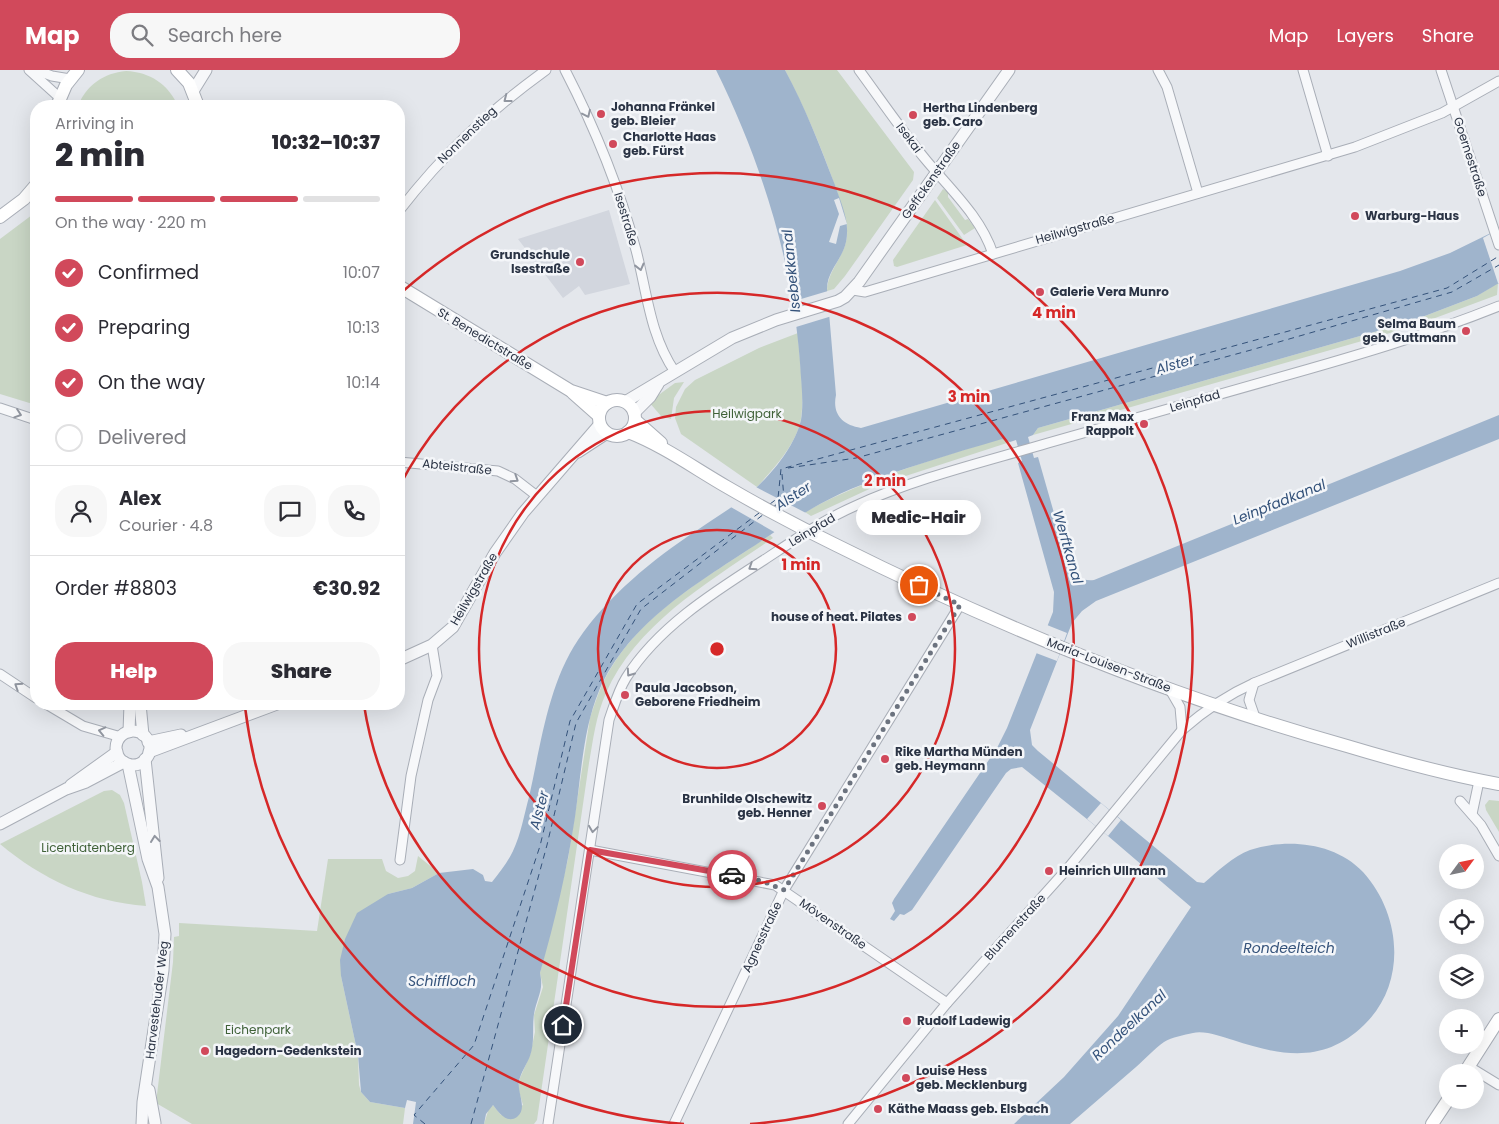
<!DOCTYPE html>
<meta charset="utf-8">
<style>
:root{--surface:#fff;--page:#f7f7f7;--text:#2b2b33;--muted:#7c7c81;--line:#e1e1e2;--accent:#d1495b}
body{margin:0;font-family:Poppins,sans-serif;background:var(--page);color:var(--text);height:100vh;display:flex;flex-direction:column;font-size:19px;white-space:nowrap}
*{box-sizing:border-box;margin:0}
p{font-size:16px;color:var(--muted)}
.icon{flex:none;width:28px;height:28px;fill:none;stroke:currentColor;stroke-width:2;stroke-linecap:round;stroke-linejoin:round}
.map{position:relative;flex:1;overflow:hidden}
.details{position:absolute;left:30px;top:30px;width:375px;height:610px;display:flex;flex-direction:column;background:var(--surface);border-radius:20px;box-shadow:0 5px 20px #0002}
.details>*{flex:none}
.needle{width:32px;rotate:57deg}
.tools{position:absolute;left:1439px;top:774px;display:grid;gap:10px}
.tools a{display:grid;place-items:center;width:45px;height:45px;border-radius:50%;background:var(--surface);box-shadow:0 5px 20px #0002;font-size:25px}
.pin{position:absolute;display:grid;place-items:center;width:42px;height:42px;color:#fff;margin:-21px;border:2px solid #fff;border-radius:50%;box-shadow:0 1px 5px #0007}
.courier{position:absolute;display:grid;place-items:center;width:50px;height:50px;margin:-25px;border:4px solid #d1495b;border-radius:50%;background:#fff;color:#222;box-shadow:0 1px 6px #0007}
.bubble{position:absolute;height:35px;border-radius:18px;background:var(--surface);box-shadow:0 5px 20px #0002;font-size:16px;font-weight:800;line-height:35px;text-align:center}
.headline em{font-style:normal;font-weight:800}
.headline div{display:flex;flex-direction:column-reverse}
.headline{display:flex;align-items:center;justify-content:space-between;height:85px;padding:0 25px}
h1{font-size:32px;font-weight:800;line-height:38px}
.bar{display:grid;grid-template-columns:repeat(4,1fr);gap:8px 5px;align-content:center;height:60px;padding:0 25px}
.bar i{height:6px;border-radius:4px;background:var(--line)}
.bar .selected{background:var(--accent)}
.bar p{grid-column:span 4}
.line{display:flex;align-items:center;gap:12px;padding:0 25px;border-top:1px solid var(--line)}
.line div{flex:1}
.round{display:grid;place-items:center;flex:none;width:52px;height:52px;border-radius:20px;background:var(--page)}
ol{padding:0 25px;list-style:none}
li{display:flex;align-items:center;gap:15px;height:55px}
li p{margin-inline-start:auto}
li .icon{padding:5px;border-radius:50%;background:var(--accent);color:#fff;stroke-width:4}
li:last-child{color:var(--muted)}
li i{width:28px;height:28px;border:2px solid var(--line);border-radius:50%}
.button{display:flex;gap:10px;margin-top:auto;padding:10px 25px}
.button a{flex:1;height:58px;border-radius:20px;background:var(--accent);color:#fff;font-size:20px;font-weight:800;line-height:58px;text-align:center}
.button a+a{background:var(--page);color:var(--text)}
header{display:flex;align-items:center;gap:30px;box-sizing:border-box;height:70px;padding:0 25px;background:var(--accent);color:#fff}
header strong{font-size:24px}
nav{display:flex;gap:28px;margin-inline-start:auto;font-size:18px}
.search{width:350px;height:45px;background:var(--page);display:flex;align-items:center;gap:12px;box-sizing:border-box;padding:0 18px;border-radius:20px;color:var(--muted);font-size:19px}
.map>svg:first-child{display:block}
.built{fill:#d2d6de}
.green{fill:#c9d6c5}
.water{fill:#9fb4cc}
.pier{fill:#e4e7ec}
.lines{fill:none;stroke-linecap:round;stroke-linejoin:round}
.ferry{stroke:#34527a;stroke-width:1;stroke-dasharray:6 5;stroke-linecap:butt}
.minor-casing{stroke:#a9aeb7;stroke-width:11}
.tertiary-casing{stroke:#a9aeb7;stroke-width:13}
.secondary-casing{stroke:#a9aeb7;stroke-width:14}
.minor{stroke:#f7f8fa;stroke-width:9}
.tertiary{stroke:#f7f8fa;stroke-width:11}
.secondary{stroke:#fff;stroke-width:12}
.oneway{stroke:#9196a0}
.done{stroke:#6c737f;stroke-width:5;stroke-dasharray:0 9}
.route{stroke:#d1495b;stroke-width:6}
.ring{fill:none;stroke:#d62828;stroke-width:2.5}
.poi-dot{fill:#d1495b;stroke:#f4f6f9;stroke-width:2}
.labels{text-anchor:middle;stroke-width:5;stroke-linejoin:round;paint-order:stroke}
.poi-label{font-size:12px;font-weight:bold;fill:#2b3445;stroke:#f4f6f9;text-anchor:start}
.street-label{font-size:12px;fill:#2b3445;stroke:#f4f6f9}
.park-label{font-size:12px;fill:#3f6138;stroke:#f4f6f9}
.water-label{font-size:14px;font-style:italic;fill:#34527a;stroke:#f4f6f9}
.centre{fill:#d62828;stroke:#f4f6f9;stroke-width:2.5}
.ring-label{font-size:15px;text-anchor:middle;font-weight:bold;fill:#d62828;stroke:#f4f6f9;stroke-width:5;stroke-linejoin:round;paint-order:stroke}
</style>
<header>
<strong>Map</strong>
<div class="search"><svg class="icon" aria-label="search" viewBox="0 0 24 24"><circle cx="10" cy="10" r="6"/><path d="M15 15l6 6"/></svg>Search here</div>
<nav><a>Map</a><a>Layers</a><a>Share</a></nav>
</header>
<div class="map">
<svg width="1499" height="1054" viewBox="0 0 1499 1054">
<rect width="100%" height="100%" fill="#e4e7ec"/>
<!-- built -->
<path class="built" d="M609 140 630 214 585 225 579 216 563 228 518 169Z"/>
<!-- green -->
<g class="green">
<path d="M785 0H837L914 102 913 110 845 206 834 219 827 221C827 200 846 186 847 165 848 148 839 129 834 113 820 74 804 37 785 0Z"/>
<path d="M126 1C150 2 168 14 178 36H78C86 15 104 3 126 1Z"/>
<path d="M943 119 948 122V127L965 150 968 149 975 158 964 165 937 128Z"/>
<path d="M935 130 967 175 897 197 894 196 893 190Z"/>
<path d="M36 142V335L0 324V169Z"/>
<path d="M1498 213 1497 225 1411 257 1033 365 1038 358 1409 252 1477 226Z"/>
<path d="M798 263C799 290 805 321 801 349 796 375 774 398 757 417L681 364 675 348 676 337 685 319 695 310 759 278Z"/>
<path d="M684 312 674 328 671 349 661 346 649 332 675 313Z"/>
<path d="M1002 368 1010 372 878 415 811 446 805 442C867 408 935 389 1002 368Z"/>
<path d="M770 465 773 468C712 510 637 552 606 623 596 645 593 670 589 693L537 1050 534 1054H484L489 1038 493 1035 501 1045 523 1035 518 1018 520 1008 530 985 535 962 534 945 543 917 540 903 568 789 590 648C596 630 601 614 611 598 647 538 715 503 770 465Z"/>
<path d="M112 720 120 725 124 733 142 812 146 836C90 832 42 809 0 774L104 721Z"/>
<path d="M1489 730 1499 731V762L1486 740 1485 735Z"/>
<path d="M418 786 439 803 412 818 388 824 341 906 358 985 359 1015 361 1022 370 1032 405 1038 403 1054H192L156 1033 173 892 174 867 179 866V853L317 861 328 789H382L386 801 398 808 408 806 415 801Z"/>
</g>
<!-- water -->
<path class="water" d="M716 0H785C805 37 820 76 835 115 840 130 848 147 847 163 847 187 827 198 827 219L836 325C832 344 842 355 861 358L1400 201 1450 183 1499 159V213L1477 226 1409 252 1038 358 1033 365 1028 367 1034 388 1038 387 1070 499C1077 508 1083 511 1094 510L1499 345V369L1096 531 1082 541 1072 553 1030 660 1032 675 1038 681 1197 812 1204 813C1217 802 1233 786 1250 780 1286 768 1335 772 1363 802 1402 845 1407 914 1364 955 1324 994 1281 986 1233 970 1223 967 1204 960 1193 963 1184 965 1172 967 1164 972 1154 979 1145 989 1136 997 1114 1016 1092 1035 1070 1054H1014L1064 1007 1118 946 1191 837 1108 766 1022 697 1011 699 1006 703 912 840 904 845 900 844 894 851 890 849 895 841 892 833 894 829 997 678 1007 658 1053 542 1054 522 1018 393 1022 391 1016 370 1010 372 1002 369C951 384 900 399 851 419 818 433 789 452 760 472 701 511 628 552 599 621 583 659 581 706 575 747 567 800 555 851 540 903 544 921 537 927 534 944 532 958 535 972 530 986 527 994 521 1002 519 1011 517 1023 528 1038 517 1047 507 1054 499 1043 493 1035L486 1044 484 1054H413L416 1032 407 1030 405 1038 370 1032 361 1022 358 985 341 906 340 890 345 869 357 843 388 824 412 818 439 803 473 799 483 805 485 811 492 812C499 803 508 792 513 781 521 764 524 745 529 727 541 674 548 615 578 570 607 527 653 489 696 461 716 447 739 434 757 417 775 400 795 375 801 350 804 332 801 312 800 293 793 192 761 91 716 0Z"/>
<!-- pier -->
<g class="pier">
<path d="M839 128 847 154 840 156 836 174 829 172 839 144 834 130Z"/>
<path d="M1499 159V213H1498L1483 168Z"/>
<path d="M828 221 832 246 796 257 791 232Z"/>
<path d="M754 416 806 443 776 463 729 436Z"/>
<path d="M1047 555 1067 563 1057 591 1036 583Z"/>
<path d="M1101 733 1121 750 1108 766 1087 749Z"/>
</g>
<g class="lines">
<!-- ferry -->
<g class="ferry">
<path d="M788 398 856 388 1251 280 1452 222 1499 195"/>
<path d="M770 434 778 428 781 399 1447 218 1499 186"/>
<path d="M773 437 784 429 782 404"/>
<path d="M425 1054 414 1045 474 975 540 776 570 651 637 534 759 443"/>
<path d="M471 1054 547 775 576 653 641 539 764 444"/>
</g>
<defs>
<g id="minor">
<path d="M29 0 60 28"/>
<path d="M36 0 52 6 70 9"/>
<path d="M565 0C595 58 619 117 636 180 647 222 650 266 675 302"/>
<path d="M859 0C881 30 902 61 926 90 950 119 981 147 993 184"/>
<path d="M1158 0 1167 17 1198 123"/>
<path d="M1303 0 1328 86"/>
<path d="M1441 0 1499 175"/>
<path d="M399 141C443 84 488 42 546 0"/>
<path d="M853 220 865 222 1355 77 1442 43 1499 11"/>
<path d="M0 338 36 350"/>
<path d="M399 392 498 401 515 409 537 426"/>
<path d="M0 604 36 628"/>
<path d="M1254 613 1249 630 1256 650"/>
<path d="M1169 618 1180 637 1182 660"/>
<path d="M46 634 83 656 121 667"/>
<path d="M1460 731 1481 755 1499 786"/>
<path d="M1472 744 1479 711"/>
<path d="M590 780 775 815 947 933"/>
<path d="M400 790 411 706 428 630 437 606 432 575"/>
<path d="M1468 996 1499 1015"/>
<path d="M548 1054 609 650C614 636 618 621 626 608 658 557 714 522 764 490 793 471 823 450 855 436 916 408 984 392 1048 373 1124 351 1201 330 1277 308 1352 287 1427 265 1499 236"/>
<path d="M674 1054 784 820 960 535"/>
<path d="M848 1054 947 933 1068 798 1182 660C1205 640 1227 625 1254 613L1499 513"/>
</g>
<g id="tertiary">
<path d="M193 21 206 0"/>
<path d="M625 332 732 268 776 250 838 231 845 227 859 212 1009 0"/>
<path d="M634 343 650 327 658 314"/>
<path d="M578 382 607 363"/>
<path d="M399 590 432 575 453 557 495 483 523 443 600 354"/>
<path d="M140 634 143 665"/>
<circle cx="133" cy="678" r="17"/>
<path d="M129 662 130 634"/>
<path d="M148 672 181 665"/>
<path d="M149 682 277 634"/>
<path d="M145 689 158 808"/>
<path d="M128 694 148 789 158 817 165 864 163 900 143 1032 142 1054"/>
<path d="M71 715 117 682"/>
<path d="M0 754 66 719 86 712 124 692"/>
<path d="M149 1020 155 1053"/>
</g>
<g id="secondary">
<path d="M177 0 189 13 198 36"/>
<path d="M57 36 66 15 78 0"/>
<path d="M0 147 24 129 36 115"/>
<path d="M399 216 571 321 607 333"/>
<path d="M573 323 599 346"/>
<circle cx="617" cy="348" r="18"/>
<path d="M635 350 661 373"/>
<path d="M628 362C664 376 694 398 727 417 763 438 799 457 836 475 1000 557 1171 627 1347 676 1397 691 1448 705 1499 714"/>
<path d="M1465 1002 1499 949"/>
<path d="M1432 1054 1448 1030"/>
</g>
</defs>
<!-- minor casing -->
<use href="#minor" class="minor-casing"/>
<!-- tertiary casing -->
<use href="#tertiary" class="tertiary-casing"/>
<!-- secondary casing -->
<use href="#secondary" class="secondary-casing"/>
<!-- minor -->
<use href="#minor" class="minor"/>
<!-- tertiary -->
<use href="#tertiary" class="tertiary"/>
<!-- secondary -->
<use href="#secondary" class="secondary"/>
</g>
<!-- one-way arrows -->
<defs><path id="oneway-chevron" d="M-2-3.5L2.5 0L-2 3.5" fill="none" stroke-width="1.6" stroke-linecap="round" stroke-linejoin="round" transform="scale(1.25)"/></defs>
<g class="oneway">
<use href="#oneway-chevron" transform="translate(507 29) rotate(142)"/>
<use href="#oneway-chevron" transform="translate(587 44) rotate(65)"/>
<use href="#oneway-chevron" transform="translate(640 197) rotate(76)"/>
<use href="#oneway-chevron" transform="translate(18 344) rotate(19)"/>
<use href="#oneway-chevron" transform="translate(515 409) rotate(33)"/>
<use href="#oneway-chevron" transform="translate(752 497) rotate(147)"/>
<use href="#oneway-chevron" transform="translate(630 603) rotate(125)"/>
<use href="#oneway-chevron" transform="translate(18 616) rotate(-147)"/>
<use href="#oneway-chevron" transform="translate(102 661) rotate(-167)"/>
<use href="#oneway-chevron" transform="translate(593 759) rotate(98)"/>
<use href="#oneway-chevron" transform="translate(155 769) rotate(-97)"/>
</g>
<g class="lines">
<!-- done -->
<path class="done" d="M732 805 762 811 784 820 960 535 919 515"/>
<!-- route -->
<path class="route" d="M563 955 590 780 732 805"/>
</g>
<!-- distance rings -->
<g class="ring">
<circle cx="717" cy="579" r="119"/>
<circle cx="717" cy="579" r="238"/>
<path d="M399 417A357 357 0 1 1 364 635"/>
<path d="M684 1054A476 476 0 0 1 245 637M402 222A476 476 0 1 1 750 1054"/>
</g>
<!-- markers -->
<g class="poi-dot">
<circle cx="601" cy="44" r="5"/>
<circle cx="913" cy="45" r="5"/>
<circle cx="613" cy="74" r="5"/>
<circle cx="1355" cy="146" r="5"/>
<circle cx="580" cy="192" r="5"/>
<circle cx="1040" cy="222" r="5"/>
<circle cx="1466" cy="261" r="5"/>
<circle cx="1144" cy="354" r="5"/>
<circle cx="912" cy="547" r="5"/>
<circle cx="625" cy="625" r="5"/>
<circle cx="885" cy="689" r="5"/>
<circle cx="822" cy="736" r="5"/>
<circle cx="1049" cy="801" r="5"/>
<circle cx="907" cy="951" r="5"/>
<circle cx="205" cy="981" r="5"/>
<circle cx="906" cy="1008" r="5"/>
<circle cx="878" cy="1039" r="5"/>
</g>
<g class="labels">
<!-- poi labels -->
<g class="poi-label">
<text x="611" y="41">Johanna Fränkel<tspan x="611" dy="14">geb. Bleier</tspan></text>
<text x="923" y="42">Hertha Lindenberg<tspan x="923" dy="14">geb. Caro</tspan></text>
<text x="623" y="71">Charlotte Haas<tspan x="623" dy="14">geb. Fürst</tspan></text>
<text x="1365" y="150">Warburg-Haus</text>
<text x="570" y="189" text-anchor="end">Grundschule<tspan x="570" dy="14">Isestraße</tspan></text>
<text x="1050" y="226">Galerie Vera Munro</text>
<text x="1456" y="258" text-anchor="end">Selma Baum<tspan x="1456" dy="14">geb. Guttmann</tspan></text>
<text x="1134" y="351" text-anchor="end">Franz Max<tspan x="1134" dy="14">Rappolt</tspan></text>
<text x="902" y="551" text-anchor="end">house of heat. Pilates</text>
<text x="635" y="622">Paula Jacobson,<tspan x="635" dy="14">Geborene Friedheim</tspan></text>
<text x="895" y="686">Rike Martha Münden<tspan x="895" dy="14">geb. Heymann</tspan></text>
<text x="812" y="733" text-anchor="end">Brunhilde Olschewitz<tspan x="812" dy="14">geb. Henner</tspan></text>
<text x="1059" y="805">Heinrich Ullmann</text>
<text x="917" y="955">Rudolf Ladewig</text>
<text x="215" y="985">Hagedorn-Gedenkstein</text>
<text x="916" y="1005">Louise Hess<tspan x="916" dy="14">geb. Mecklenburg</tspan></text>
<text x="888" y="1043">Käthe Maass geb. Elsbach</text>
</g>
<!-- street labels -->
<g class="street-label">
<text transform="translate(467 65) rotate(-44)" y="4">Nonnenstieg</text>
<text transform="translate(909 68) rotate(53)" y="4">Isekai</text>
<text transform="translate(1470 87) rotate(72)" y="4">Goernestraße</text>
<text transform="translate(931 110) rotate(-55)" y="4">Geffckenstraße</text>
<text transform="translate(626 149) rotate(73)" y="4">Isestraße</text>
<text transform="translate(1075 159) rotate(-16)" y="4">Heilwigstraße</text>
<text transform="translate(485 269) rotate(31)" y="4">St. Benedictstraße</text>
<text transform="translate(1195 331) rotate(-16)" y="4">Leinpfad</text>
<text transform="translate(457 397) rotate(6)" y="4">Abteistraße</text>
<text transform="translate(812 460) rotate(-31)" y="4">Leinpfad</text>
<text transform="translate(474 519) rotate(-60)" y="4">Heilwigstraße</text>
<text transform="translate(1376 563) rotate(-22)" y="4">Willistraße</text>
<text transform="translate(1109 595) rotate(21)" y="4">Maria-Louisen-Straße</text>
<text transform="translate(833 854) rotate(35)" y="4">Mövenstraße</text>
<text transform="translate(1015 857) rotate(-48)" y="4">Blumenstraße</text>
<text transform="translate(762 867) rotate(-65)" y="4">Agnesstraße</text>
<text transform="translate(157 930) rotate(-83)" y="4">Harvestehuder Weg</text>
</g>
<!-- park labels -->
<g class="park-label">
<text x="747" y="348">Heilwigpark</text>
<text x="88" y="782">Licentiatenberg</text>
<text x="258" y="964">Eichenpark</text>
</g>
<!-- water labels -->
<g class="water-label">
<text transform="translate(791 201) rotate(-96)" y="5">Isebekkanal</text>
<text transform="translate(1175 294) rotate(-16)" y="5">Alster</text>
<text transform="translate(793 426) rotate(-33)" y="5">Alster</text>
<text transform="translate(1279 432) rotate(-22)" y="5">Leinpfadkanal</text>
<text transform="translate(1068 477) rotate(74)" y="5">Werftkanal</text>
<text transform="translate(539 740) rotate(-75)" y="5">Alster</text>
<text x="1289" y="883">Rondeelteich</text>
<text x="442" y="916">Schiffloch</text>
<text transform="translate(1129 955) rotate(-43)" y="5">Rondeelkanal</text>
</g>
</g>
<circle cx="717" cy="579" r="8" class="centre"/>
<g class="ring-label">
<text x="1054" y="248">4 min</text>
<text x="969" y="332">3 min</text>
<text x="885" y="416">2 min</text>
<text x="801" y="500">1 min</text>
</g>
</svg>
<div class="tools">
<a><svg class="needle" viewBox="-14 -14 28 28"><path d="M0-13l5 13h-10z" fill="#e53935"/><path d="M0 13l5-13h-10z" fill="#7c7c81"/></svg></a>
<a><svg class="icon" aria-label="locate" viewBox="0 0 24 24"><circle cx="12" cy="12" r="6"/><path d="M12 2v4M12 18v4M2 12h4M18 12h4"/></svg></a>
<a><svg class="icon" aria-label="layers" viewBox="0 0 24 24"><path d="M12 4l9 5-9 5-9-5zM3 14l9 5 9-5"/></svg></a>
<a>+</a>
<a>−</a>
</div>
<div class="pin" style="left:919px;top:515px;background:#ea580c"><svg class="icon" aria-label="bag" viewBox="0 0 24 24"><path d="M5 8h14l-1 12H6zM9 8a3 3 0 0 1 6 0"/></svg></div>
<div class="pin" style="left:563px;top:955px;background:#1f2937"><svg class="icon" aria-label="home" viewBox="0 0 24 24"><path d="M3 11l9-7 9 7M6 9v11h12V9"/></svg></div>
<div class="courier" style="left:732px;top:805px"><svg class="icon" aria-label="car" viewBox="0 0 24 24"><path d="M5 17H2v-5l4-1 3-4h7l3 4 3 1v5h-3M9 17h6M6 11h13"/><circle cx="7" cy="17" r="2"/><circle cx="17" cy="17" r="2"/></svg></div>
<div class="bubble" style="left:856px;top:430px;width:125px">Medic-Hair</div>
<section class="details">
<div class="headline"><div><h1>2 min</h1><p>Arriving in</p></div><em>10:32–10:37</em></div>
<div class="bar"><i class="selected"></i><i class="selected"></i><i class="selected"></i><i></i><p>On the way · 220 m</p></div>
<ol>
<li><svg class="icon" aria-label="check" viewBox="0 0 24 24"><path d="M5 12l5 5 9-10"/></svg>Confirmed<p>10:07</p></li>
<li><svg class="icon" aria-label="check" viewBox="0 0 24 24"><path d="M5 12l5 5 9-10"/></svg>Preparing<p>10:13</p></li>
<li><svg class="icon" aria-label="check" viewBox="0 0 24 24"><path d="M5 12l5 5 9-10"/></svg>On the way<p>10:14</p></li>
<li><i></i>Delivered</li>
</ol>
<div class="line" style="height:90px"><a class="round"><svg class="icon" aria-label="person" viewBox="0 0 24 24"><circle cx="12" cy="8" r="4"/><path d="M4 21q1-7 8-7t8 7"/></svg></a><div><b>Alex</b><p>Courier · 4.8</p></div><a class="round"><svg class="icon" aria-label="chat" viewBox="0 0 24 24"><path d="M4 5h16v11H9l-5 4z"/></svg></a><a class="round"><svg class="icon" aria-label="phone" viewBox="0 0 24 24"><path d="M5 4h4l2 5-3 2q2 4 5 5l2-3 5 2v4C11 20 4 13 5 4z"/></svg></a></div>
<div class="line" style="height:65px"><div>Order #8803</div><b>€30.92</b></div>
<div class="button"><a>Help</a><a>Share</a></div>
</section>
</div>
